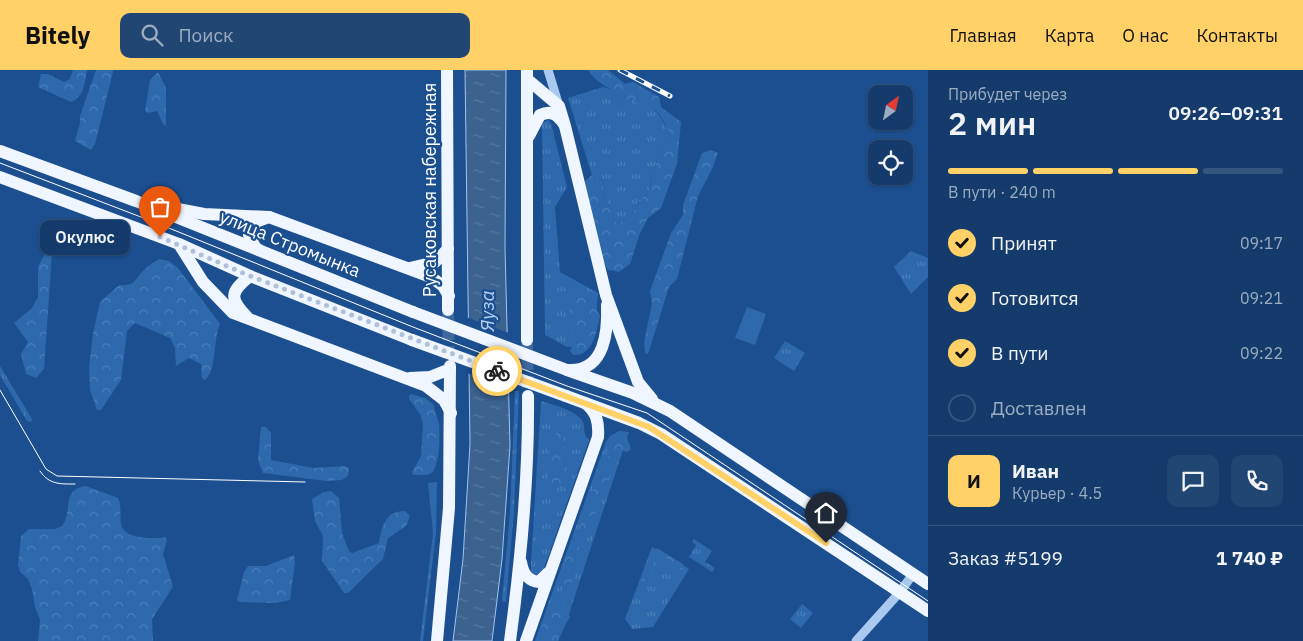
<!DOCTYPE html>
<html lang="ru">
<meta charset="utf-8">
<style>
:root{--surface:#143b6b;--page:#214673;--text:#f1f3f6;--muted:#9dadc1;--line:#33557e;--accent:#ffd166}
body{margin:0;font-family:"IBM Plex Sans",sans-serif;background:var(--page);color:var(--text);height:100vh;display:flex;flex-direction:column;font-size:19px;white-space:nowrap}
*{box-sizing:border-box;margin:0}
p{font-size:16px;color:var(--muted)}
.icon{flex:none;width:28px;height:28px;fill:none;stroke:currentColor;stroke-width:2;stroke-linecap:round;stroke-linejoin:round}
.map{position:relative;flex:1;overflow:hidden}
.sheet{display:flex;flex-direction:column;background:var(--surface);width:375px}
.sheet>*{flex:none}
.needle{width:32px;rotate:33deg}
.tools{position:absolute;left:868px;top:15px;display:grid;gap:10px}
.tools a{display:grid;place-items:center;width:45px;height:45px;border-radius:10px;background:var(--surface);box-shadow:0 1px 4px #0004,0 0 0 1px var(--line);font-size:25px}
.pin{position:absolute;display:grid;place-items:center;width:42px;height:42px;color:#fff;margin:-51px -21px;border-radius:50% 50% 50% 0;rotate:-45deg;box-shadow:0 0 5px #0007}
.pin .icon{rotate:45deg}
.courier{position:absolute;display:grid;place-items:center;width:50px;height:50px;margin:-25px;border:4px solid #ffd166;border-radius:50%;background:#fff;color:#222;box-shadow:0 1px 6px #0007}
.bubble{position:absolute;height:35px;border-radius:10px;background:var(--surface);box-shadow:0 1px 4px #0004,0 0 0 1px var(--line);font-size:16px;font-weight:600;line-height:35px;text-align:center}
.head em{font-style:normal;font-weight:600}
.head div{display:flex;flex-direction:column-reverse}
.head{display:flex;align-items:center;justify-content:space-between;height:85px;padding:0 20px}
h1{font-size:32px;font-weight:600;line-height:38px}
.bar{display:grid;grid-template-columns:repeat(4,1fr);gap:8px 5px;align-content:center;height:60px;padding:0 20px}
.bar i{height:6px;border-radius:4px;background:var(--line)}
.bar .selected{background:var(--accent)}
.bar p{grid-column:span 4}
.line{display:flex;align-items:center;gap:12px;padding:0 20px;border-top:1px solid var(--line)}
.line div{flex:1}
.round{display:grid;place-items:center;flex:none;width:52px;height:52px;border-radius:10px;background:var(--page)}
ol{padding:0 20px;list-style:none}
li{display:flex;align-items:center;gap:15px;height:55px}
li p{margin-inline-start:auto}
li .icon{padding:5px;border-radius:50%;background:var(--accent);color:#111;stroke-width:4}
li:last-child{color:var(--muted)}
li i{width:28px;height:28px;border:2px solid var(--line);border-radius:50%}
header{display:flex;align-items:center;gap:30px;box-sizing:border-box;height:70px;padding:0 25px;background:var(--accent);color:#111}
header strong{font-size:24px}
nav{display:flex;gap:28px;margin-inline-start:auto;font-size:18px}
.search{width:350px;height:45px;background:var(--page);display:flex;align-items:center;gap:12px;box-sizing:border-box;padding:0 18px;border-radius:10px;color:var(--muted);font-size:19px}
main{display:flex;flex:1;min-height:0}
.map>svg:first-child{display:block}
.grass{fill:url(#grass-tufts)}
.forest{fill:url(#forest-crowns)}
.pitch{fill:#2e69ad}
.water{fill:url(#water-ripples);stroke:#9cc4f0}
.pier{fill:#1b4f8f}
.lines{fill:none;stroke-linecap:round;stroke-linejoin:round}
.major-tunnel{stroke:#3d69a0;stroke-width:12;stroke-dasharray:12 6;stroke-linecap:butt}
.minor{stroke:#a9c9ee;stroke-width:9}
.major{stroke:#f0f6ff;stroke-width:12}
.tram{stroke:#fff;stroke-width:1}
.rail-casing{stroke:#fff;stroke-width:5}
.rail{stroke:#1b4f8f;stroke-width:3;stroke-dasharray:9;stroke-linecap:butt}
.major-bridge{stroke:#f0f6ff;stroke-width:12}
.done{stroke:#afc1d8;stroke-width:5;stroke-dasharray:0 9}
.route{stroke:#ffd166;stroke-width:6}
.labels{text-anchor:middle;stroke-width:4.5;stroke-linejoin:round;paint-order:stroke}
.street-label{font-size:18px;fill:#fff;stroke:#1b4f8f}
.water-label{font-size:19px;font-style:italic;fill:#b5d3f5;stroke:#1b4f8f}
</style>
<header>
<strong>Bitely</strong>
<div class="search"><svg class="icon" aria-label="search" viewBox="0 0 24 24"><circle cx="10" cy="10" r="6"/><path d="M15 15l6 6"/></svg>Поиск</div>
<nav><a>Главная</a><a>Карта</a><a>О нас</a><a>Контакты</a></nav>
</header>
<main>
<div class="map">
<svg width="928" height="571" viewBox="0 0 928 571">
<defs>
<pattern id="grass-tufts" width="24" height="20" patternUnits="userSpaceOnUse" patternTransform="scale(1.25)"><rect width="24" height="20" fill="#2e69ad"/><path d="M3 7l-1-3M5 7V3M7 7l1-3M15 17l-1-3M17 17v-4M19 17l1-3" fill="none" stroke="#4d80b9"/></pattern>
<pattern id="forest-crowns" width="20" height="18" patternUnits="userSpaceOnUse" patternTransform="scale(1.25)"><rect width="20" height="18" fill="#2e69ad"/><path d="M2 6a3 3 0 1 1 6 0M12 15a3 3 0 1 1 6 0" fill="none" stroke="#4d80b9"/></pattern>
<pattern id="water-ripples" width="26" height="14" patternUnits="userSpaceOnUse" patternTransform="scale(1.25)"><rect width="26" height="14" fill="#3c6290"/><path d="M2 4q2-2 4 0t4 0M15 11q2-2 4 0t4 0" fill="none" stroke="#597aa1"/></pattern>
</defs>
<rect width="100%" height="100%" fill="#1b4f8f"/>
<!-- grass -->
<g class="grass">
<path d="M603 17 616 21 625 29C652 30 659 43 670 64L658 88 651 108 650 119 638 133 629 149 616 153 603 121 604 111 592 105 568 28Z"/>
<path d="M548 50 551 53 567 117 555 137 560 202 598 223 596 248 579 276 567 277 545 265 542 53Z"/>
<path d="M911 181 928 188V207L911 224 894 197Z"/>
<path d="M785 271 805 283 794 301 774 288Z"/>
<path d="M0 296 32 349 31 352 27 351 0 305Z"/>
<path d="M515 321H519L514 442 506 532 502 531 510 442Z"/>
<path d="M541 331C553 335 577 340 583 352 586 359 582 364 589 370L543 501 538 507 531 504V492Z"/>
<path d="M619 361 629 362 566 553 558 571H535L606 372 610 366Z"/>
<path d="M437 412 436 463 423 571H420L433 463 428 413Z"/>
<path d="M694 469 712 481 705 492 715 498 712 502 689 487 696 475 692 472Z"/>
<path d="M652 477 689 499 653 557 632 559 625 549Z"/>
<path d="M802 534 813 543 801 558 790 549Z"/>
</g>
<!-- forest -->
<g class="forest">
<path d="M73 0H87C85 11 84 28 71 32L38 17 41 4H48L64 12 70 9Z"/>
<path d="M96 0H113V2L95 74 91 80 75 71 80 53V46Z"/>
<path d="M588 0H608L625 14 633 12 659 27 661 37 681 52 677 94 661 138 648 148 640 163 630 194 619 202 608 200 602 189 584 112 592 105 604 111 603 121 616 153 629 149 638 133 650 119 651 108 658 88 670 64C663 50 658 34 640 37L634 30 625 29C613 18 597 15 588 0Z"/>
<path d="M158 2 166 18V56L163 54 157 41 148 43 145 41 150 10Z"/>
<path d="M711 80 718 83 713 97 698 126 677 209 669 217 648 284 645 283 644 272 652 234 650 221 671 163 683 145V135L702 83Z"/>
<path d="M47 180 52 183 44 299 36 308 26 304 21 284 28 272 14 253 32 238 38 227V197Z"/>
<path d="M159 189 169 191 178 198 220 254C213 269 217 300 205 310L202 308 201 294 189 288 176 296 175 278 170 268 135 253 127 261 121 310 101 340H97L90 320 89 298 93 263 100 232 119 215C135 216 134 211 142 202 146 197 154 192 159 189Z"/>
<path d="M575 223 582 226 588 235 593 236 600 245C597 260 593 287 573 285L570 281 576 268 569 261 572 244 569 241 568 232Z"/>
<path d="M411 324 425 328 434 335C434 342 438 348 439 354 440 369 440 389 433 402L427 405H413L412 402 421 386 423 354 420 344 409 329V326Z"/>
<path d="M261 357H266L271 363V390L314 398 344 396 349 398 348 406 342 410 327 411 263 403 258 390Z"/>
<path d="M558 362C569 373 569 401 563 415L553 420C543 414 549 365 558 362Z"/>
<path d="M619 362 626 365 631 379 627 382 620 380 614 387 609 388 606 382 610 373Z"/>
<path d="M603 392H609C611 403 610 419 601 427L594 425C589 412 595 402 603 392Z"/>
<path d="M86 416 118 428C123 437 118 451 123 459 129 469 156 469 165 467L167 470 163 484 173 517 152 549 153 571H38L40 550 35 537 32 519 28 509 20 502 18 495 21 466 29 459H54L61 457C74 443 60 419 86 416Z"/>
<path d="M331 421 339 428 342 463 349 481 352 483 379 473C382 456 385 441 405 441L410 446 406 456 388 468 383 489 348 523H344L322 491 323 466 315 451 312 429 324 422Z"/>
<path d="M593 429 598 431 592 458 587 461 581 455 580 448C587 442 586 434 593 429Z"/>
<path d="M578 477 584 478 582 487 564 532 570 547 556 571H543L542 558 544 547 558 539C558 529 563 521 564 511 565 498 560 482 578 477Z"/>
<path d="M657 478 683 494 684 498 681 500 665 487 659 486 654 491 652 504 645 509V524L641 527C639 513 645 486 657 478Z"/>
<path d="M294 485 295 493 290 530 276 533 240 532 237 530 244 502 248 496H266Z"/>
</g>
<!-- pitch -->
<path class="pitch" d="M747 237 766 244 755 275 735 268Z"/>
<!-- water -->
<path class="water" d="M465 0H506L505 178 510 376 502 489 492 571H453L463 489 470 374Z"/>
<!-- pier -->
<path class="pier" d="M466 247 511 264 513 320 467 303Z"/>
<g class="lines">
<!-- major-tunnel -->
<g class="major-tunnel">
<path d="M448 240 449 293"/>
<path d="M527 270 528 326"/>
</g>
<!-- minor -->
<g class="minor">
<path d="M548 0 559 36"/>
<path d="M856 571 900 522 913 504"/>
</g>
<!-- major -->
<g class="major">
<path d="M447 0 448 240"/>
<path d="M527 0V270"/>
<path d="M527 9 559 36 565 56 606 225 638 312 652 329"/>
<path d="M529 66 540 45C551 40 557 44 564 54"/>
<path d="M0 81 136 131 413 242"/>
<path d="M0 107 179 174 250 206 412 270"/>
<path d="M167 137 204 144 269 147 431 207 443 216 449 226"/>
<path d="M179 174 203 212 233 243 426 316 444 330 451 343"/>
<path d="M259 180 255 177 249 165 256 152 269 147"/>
<path d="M410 198 435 192 448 179"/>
<path d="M247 247C229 228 230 222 250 206"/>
<path d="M567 300 633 323 670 341 928 514"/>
<path d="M571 300C605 300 608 261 607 235"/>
<path d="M410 308 430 307 450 299"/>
<path d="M566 326 639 353 661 364 928 541"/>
<path d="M521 492C523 503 527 511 539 512L548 503"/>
<path d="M437 571 449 438 450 296"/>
<path d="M510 571C521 490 529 409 528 326"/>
<path d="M526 571 598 367C599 353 597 342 585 333"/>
</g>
<!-- tram -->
<g class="tram">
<path d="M0 93 154 152 413 257 567 316 647 343 928 531"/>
<path d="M0 320 46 399 57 406 305 412"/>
<path d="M40 401C49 415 61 414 75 414"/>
</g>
<defs>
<path id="rail" d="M620 0 670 26"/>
</defs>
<!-- rail casing -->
<use href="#rail" class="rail-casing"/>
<!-- rail -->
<use href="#rail" class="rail"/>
<!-- major-bridge -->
<g class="major-bridge">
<path d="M413 242 567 300"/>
<path d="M412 270 566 326"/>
</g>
</g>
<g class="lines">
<!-- done -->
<path class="done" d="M160 167 250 206 497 301"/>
<!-- route -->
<path class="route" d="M497 301 649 357 826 473"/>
</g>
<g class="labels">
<!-- street labels -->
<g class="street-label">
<text transform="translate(430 120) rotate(-90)" y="6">Русаковская набережная</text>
<text transform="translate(290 174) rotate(22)" y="6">улица Стромынка</text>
</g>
<!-- water labels -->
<g class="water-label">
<text transform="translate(487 241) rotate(-90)" y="7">Яуза</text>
</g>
</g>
</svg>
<div class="tools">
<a><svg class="needle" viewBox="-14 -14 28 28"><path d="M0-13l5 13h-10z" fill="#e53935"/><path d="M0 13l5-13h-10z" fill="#9dadc1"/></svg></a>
<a><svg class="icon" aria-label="locate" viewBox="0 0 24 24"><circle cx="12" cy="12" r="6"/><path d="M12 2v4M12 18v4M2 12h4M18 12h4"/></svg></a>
</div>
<div class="pin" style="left:160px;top:167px;background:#ea580c"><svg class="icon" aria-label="bag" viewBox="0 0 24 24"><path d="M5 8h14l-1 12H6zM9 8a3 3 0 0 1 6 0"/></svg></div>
<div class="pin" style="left:826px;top:473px;background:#1f2937"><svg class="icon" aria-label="home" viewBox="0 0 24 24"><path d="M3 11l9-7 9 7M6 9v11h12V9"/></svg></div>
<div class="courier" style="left:497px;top:301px"><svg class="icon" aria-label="bike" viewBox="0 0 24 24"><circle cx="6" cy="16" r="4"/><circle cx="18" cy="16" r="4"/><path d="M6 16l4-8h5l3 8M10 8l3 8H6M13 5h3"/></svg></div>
<div class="bubble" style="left:40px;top:150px;width:90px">Окулюс</div>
</div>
<section class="sheet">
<div class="head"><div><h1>2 мин</h1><p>Прибудет через</p></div><em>09:26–09:31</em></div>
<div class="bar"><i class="selected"></i><i class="selected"></i><i class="selected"></i><i></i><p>В пути · 240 m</p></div>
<ol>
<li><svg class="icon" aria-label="check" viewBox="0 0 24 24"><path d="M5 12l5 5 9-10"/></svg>Принят<p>09:17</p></li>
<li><svg class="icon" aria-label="check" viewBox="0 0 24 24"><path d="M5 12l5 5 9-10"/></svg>Готовится<p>09:21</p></li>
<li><svg class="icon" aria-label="check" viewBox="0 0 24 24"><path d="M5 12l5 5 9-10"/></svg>В пути<p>09:22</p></li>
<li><i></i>Доставлен</li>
</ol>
<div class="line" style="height:90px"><b class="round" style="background:var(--accent);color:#111">И</b><div><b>Иван</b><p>Курьер · 4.5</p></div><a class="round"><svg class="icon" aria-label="chat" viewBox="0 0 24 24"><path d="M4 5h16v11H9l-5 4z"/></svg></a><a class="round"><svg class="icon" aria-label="phone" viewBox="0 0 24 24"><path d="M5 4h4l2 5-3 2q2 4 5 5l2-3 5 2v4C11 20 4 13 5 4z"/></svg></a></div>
<div class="line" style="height:65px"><div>Заказ #5199</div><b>1 740 ₽</b></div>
</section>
</main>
